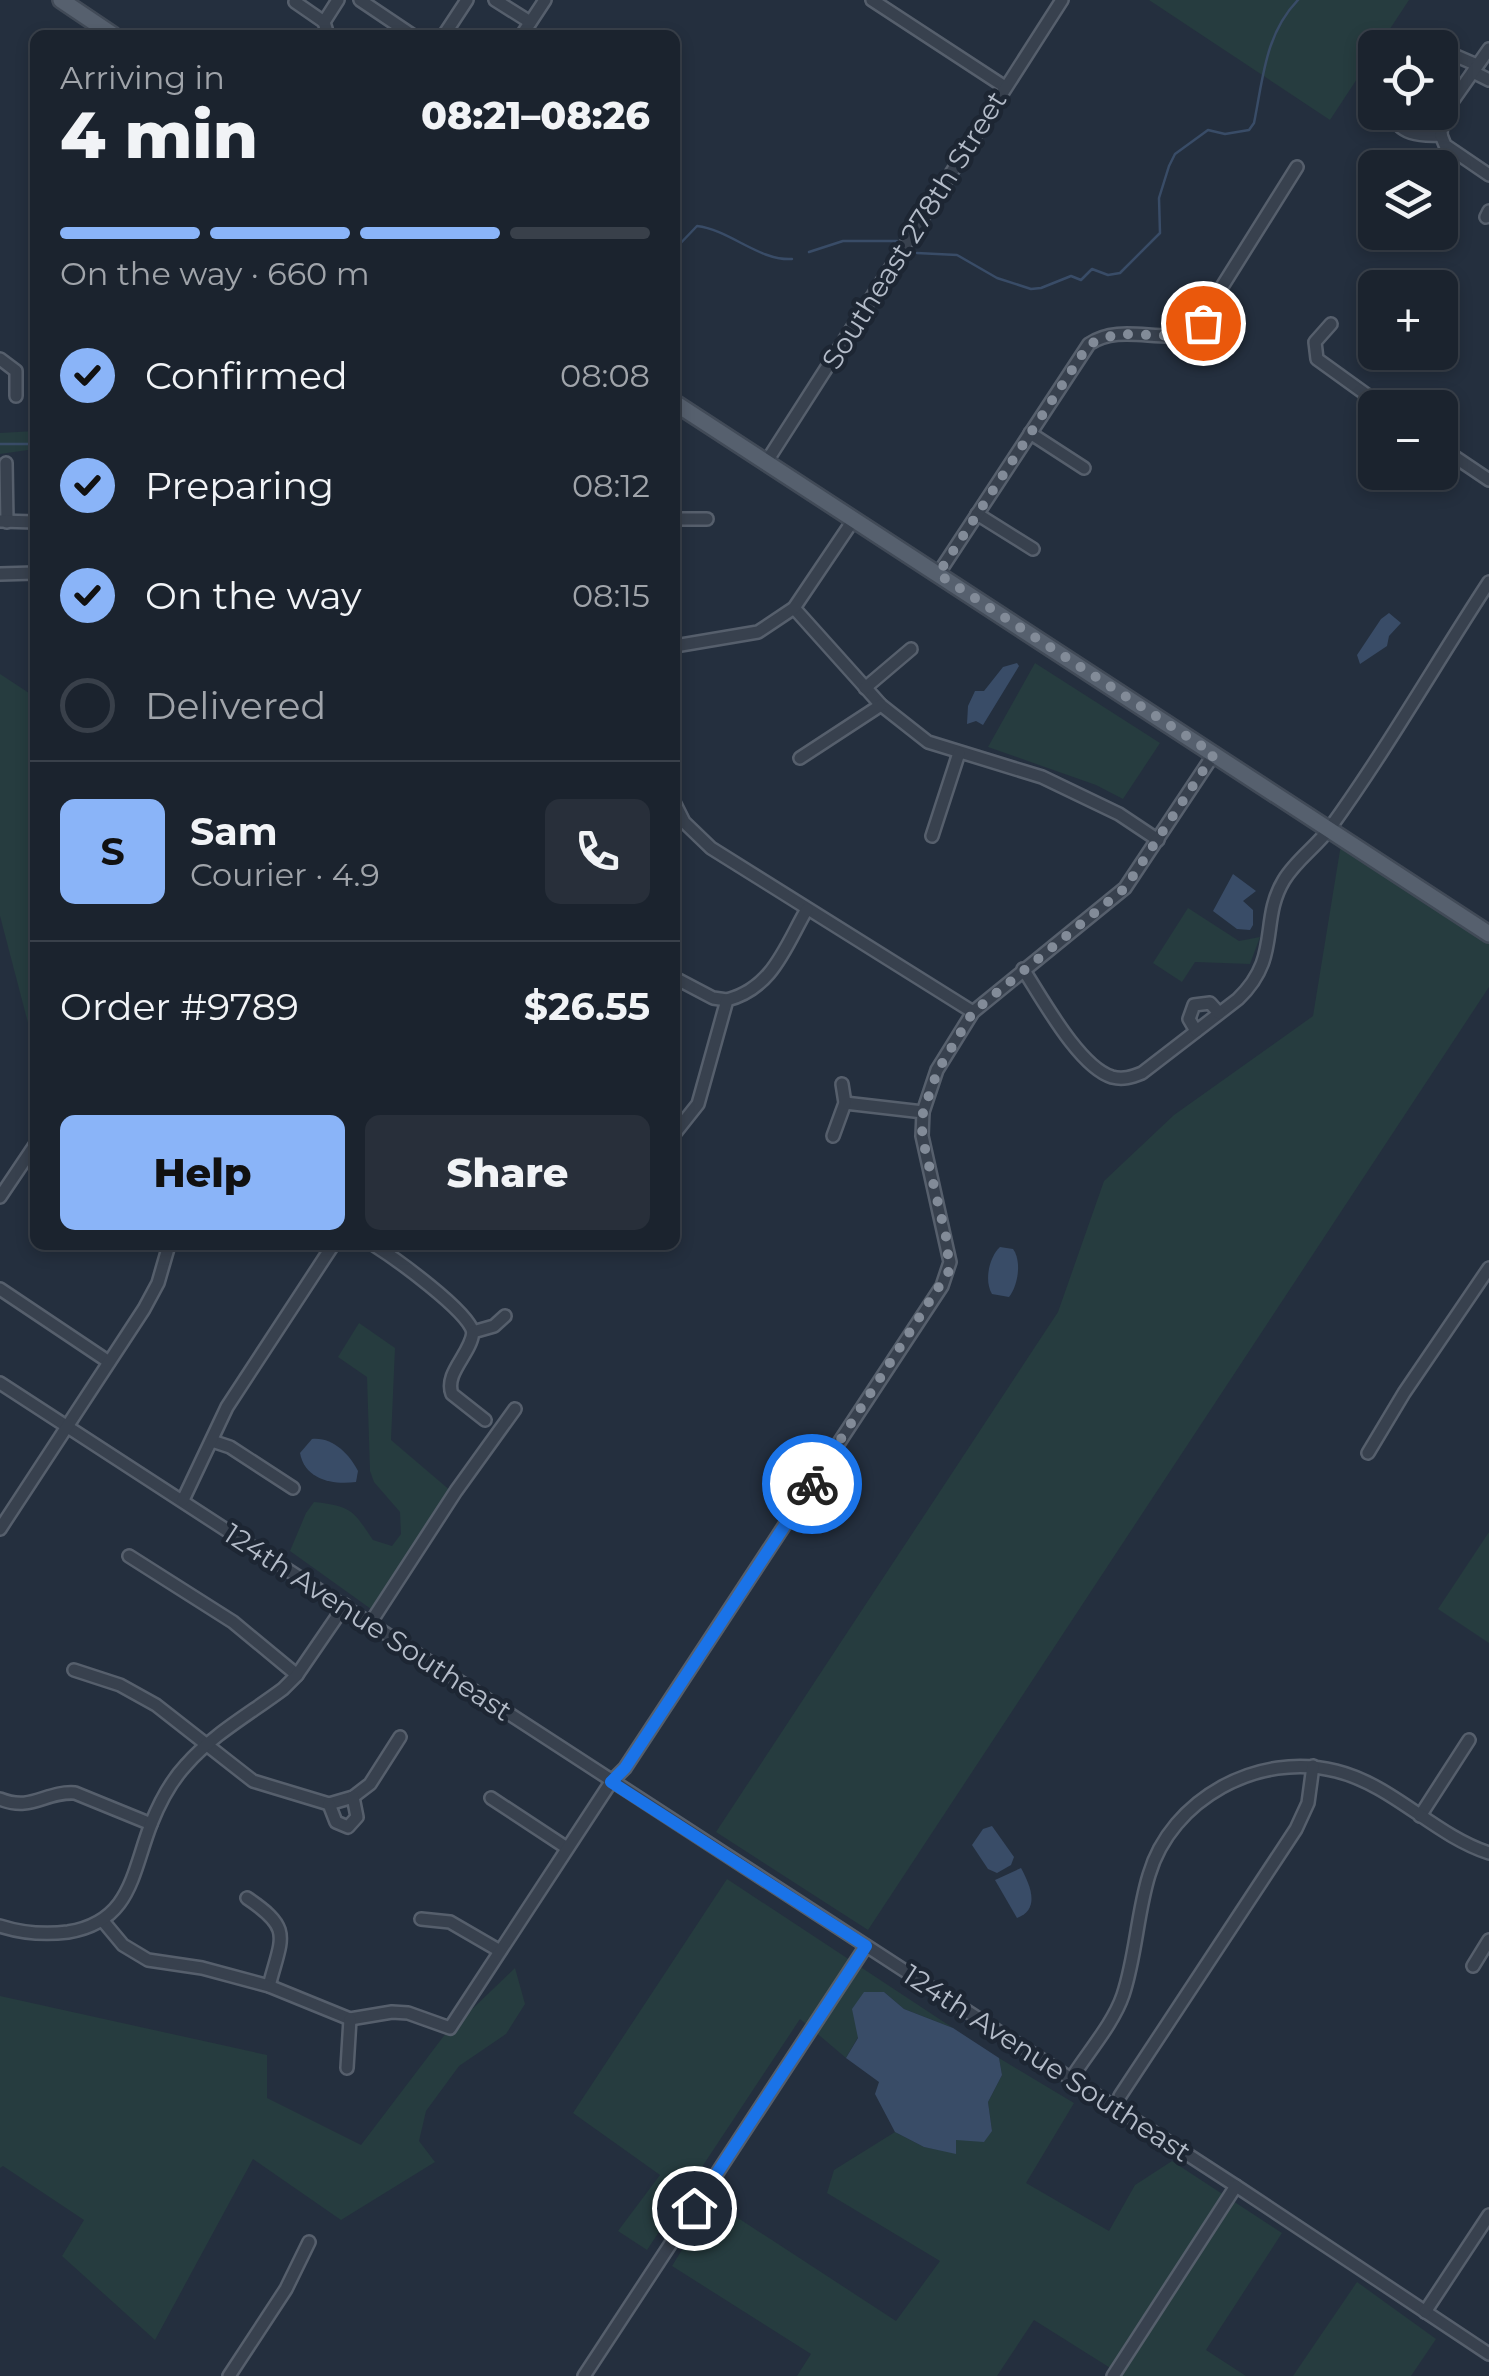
<!DOCTYPE html>
<meta charset="utf-8">
<style>
:root{--surface:#1b232e;--page:#282f3a;--text:#f1f3f6;--muted:#a0a4aa;--line:#39404a;--accent:#8ab4f8}
body{margin:0;font-family:Montserrat,sans-serif;background:var(--page);color:var(--text);height:100vh;display:flex;flex-direction:column;font-size:38px;white-space:nowrap}
*{box-sizing:border-box;margin:0}
p{font-size:32px;color:var(--muted)}
.icon{flex:none;width:55px;height:55px;fill:none;stroke:currentColor;stroke-width:2;stroke-linecap:round;stroke-linejoin:round}
.map{position:relative;flex:1;overflow:hidden}
.details{position:absolute;left:30px;top:30px;width:650px;height:1220px;display:flex;flex-direction:column;background:var(--surface);border-radius:15px;box-shadow:0 5px 15px #0003,0 0 0 2px var(--line)}
.details>*{flex:none}
.tools{position:absolute;left:1358px;top:30px;display:grid;gap:20px}
.tools a{display:grid;place-items:center;width:100px;height:100px;border-radius:15px;background:var(--surface);box-shadow:0 5px 15px #0003,0 0 0 2px var(--line);font-size:50px}
.pin{position:absolute;display:grid;place-items:center;width:85px;height:85px;color:#fff;margin:-42px;border:5px solid #fff;border-radius:50%;box-shadow:0 2px 10px #0007}
.courier{position:absolute;display:grid;place-items:center;width:100px;height:100px;margin:-50px;border:8px solid #1a73e8;border-radius:50%;background:#fff;color:#222;box-shadow:0 2px 12px #0007}
.summary em{font-style:normal;font-weight:800}
.summary div{display:flex;flex-direction:column-reverse}
.summary{display:flex;align-items:center;justify-content:space-between;height:170px;padding:0 30px}
h1{font-size:65px;font-weight:800;line-height:75px}
.bar{display:grid;grid-template-columns:repeat(4,1fr);gap:15px 10px;align-content:center;height:120px;padding:0 30px}
.bar i{height:12px;border-radius:8px;background:var(--line)}
.bar .on{background:var(--accent)}
.bar p{grid-column:span 4}
.line{display:flex;align-items:center;gap:25px;padding:0 30px;border-top:2px solid var(--line)}
.line div{flex:1}
.round{display:grid;place-items:center;flex:none;width:105px;height:105px;border-radius:15px;background:var(--page)}
ol{padding:0 30px;list-style:none}
li{display:flex;align-items:center;gap:30px;height:110px}
li p{margin-inline-start:auto}
li .icon{padding:10px;border-radius:50%;background:var(--accent);color:#111;stroke-width:4}
li:last-child{color:var(--muted)}
li i{width:55px;height:55px;border:5px solid var(--line);border-radius:50%}
.cta{display:flex;gap:20px;margin-top:auto;padding:20px 30px}
.cta a{flex:1;height:115px;border-radius:15px;background:var(--accent);color:#111;font-size:40px;font-weight:800;line-height:115px;text-align:center}
.cta a+a{background:var(--page);color:var(--text)}
.map>svg:first-child{display:block}
.green{fill:#263c3f}
.water{fill:#394c67}
.lines{fill:none;stroke-linecap:round;stroke-linejoin:round}
.stream{stroke:#394c67;stroke-width:2.5}
.minor-casing{stroke:#565f6c;stroke-width:16}
.major-casing{stroke:#414a57;stroke-width:20}
.minor{stroke:#38414e;stroke-width:11}
.major{stroke:#56606e;stroke-width:15}
.done{stroke:#828b98;stroke-width:10;stroke-dasharray:0 18}
.route{stroke:#1a73e8;stroke-width:12}
.labels{text-anchor:middle;stroke-width:9;stroke-linejoin:round;paint-order:stroke}
.street-label{font-size:28px;fill:#b4bcc9;stroke:#1d2633}
</style>
<div class="map">
<svg width="1489" height="2376" viewBox="0 0 1489 2376">
<rect width="100%" height="100%" fill="#242f3e"/>
<!-- green -->
<g class="green">
<path d="M1149 0H1409L1330 120Z"/>
<path d="M35 431V449L0 454V433Z"/>
<path d="M1035 663 1160 743 1123 799 1096 785 988 747Z"/>
<path d="M0 674 35 697 33 1042 0 916Z"/>
<path d="M1342 838 1489 934V987L868 1930 716 1832 1058 1312 1104 1181 1174 1115 1313 1016Z"/>
<path d="M1188 908 1239 941 1260 937 1250 964 1195 962 1182 982 1153 963Z"/>
<path d="M359 1323 395 1348 391 1440 452 1492 371 1609 290 1551 306 1513 314 1502C351 1506 353 1510 373 1540L392 1546 401 1534 400 1512 374 1482 370 1471 367 1377 338 1357Z"/>
<path d="M1489 1532V1643L1438 1609Z"/>
<path d="M727 1879 953 2028 904 2009 884 1992 846 2058 800 2019 647 2250 618 2231 660 2175 573 2113Z"/>
<path d="M515 1968 525 2004 506 2034 459 2066 426 2111 419 2141 435 2162 341 2220 253 2159 155 2340 62 2256 84 2220 3 2166 0 2168V1996L267 2055V2098L361 2145 443 2037Z"/>
<path d="M999 2058 1074 2103 1026 2183 1109 2231 1135 2185 1172 2161 1282 2233 1206 2350 1246 2376H1123L1034 2320 997 2376H797L811 2354 672 2266 712 2201 896 2321 940 2261 827 2193 834 2170 895 2132 924 2147 956 2153V2140L992 2131 988 2102 1002 2075Z"/>
<path d="M1357 2282 1436 2339 1411 2376H1293Z"/>
</g>
<!-- water -->
<g class="water">
<path d="M1389 613 1401 623 1389 636 1387 646 1360 664 1357 655 1381 619Z"/>
<path d="M1017 663 1019 666 983 725 976 721 967 724 968 706 975 691H984L1003 667Z"/>
<path d="M1233 874 1256 891 1243 901 1253 910V925L1250 930 1237 929 1213 911Z"/>
<path d="M1000 1247 1013 1249C1022 1261 1018 1286 1009 1297L992 1294C984 1281 989 1257 1000 1247Z"/>
<path d="M312 1439C333 1437 349 1454 358 1471L356 1482C333 1485 305 1480 300 1453Z"/>
<path d="M992 1826 1014 1857 1011 1865 997 1873 988 1869 972 1845 983 1829Z"/>
<path d="M1021 1868C1030 1885 1041 1909 1017 1918L995 1880Z"/>
<path d="M864 1992H884L904 2009 953 2028 999 2058 1002 2075 988 2102 992 2131 984 2142 956 2140V2154L924 2147 895 2132 875 2094 879 2082 846 2058 858 2038 852 2009Z"/>
</g>
<g class="lines">
<!-- stream -->
<g class="stream">
<path d="M675 249 697 226C730 230 759 261 792 259"/>
<path d="M809 252 843 241H897"/>
<path d="M917 253 957 255 997 278 1031 289 1041 288 1071 276 1081 280 1092 269 1108 275 1120 273 1160 233 1159 198 1169 166 1175 154 1208 130 1225 134 1249 130 1254 123C1263 79 1265 34 1298 0"/>
<path d="M0 444H35"/>
</g>
<defs>
<g id="minor">
<path d="M360 0 412 35"/>
<path d="M495 0 530 22"/>
<path d="M872 0 1005 87"/>
<path d="M295 2 324 22"/>
<path d="M328 35 324 22 338 0"/>
<path d="M444 35 467 0"/>
<path d="M522 35 545 0"/>
<path d="M1440 49 1477 65"/>
<path d="M1473 72 1489 80"/>
<path d="M1390 112C1400 135 1419 136 1441 135"/>
<path d="M1441 135 1442 116 1489 49"/>
<path d="M1441 135 1445 145 1489 175"/>
<path d="M1486 217 1489 211"/>
<path d="M1331 324 1315 342 1317 359 1385 408"/>
<path d="M0 359 16 371V396"/>
<path d="M1030 433 1084 468"/>
<path d="M1440 447 1489 480"/>
<path d="M767 461 1062 0"/>
<path d="M6 463 7 522"/>
<path d="M977 514 1033 549"/>
<path d="M675 519H707"/>
<path d="M0 521 35 522"/>
<path d="M0 574 35 573"/>
<path d="M938 574 1089 344C1120 323 1159 343 1193 333L1297 167"/>
<path d="M794 608 881 705 928 742 1042 777 1119 814 1158 840"/>
<path d="M675 646 758 632 794 608 854 519"/>
<path d="M865 688 911 649"/>
<path d="M800 758 881 705"/>
<path d="M675 804 684 822 711 848 973 1012"/>
<path d="M932 836 959 753"/>
<path d="M1023 969C1042 998 1079 1067 1112 1077 1123 1080 1132 1077 1142 1073L1238 999C1282 957 1259 921 1284 880 1296 860 1317 846 1330 828 1387 749 1436 663 1489 582"/>
<path d="M675 978 713 998 727 1000"/>
<path d="M1196 1031 1189 1019 1194 1005 1210 1003 1219 1013"/>
<path d="M845 1103 923 1112"/>
<path d="M675 1133 698 1104 727 1000C773 988 785 947 807 909"/>
<path d="M833 1136 845 1103 842 1084"/>
<path d="M0 1197 35 1145"/>
<path d="M374 1245C396 1259 467 1310 473 1332"/>
<path d="M0 1289 109 1362"/>
<path d="M0 1383 1236 2186 1489 2354"/>
<path d="M485 1420 452 1394C444 1373 471 1354 473 1332L494 1326 505 1316"/>
<path d="M212 1441 230 1447 293 1488"/>
<path d="M1368 1453 1404 1393 1489 1268"/>
<path d="M183 1500 227 1407 333 1245"/>
<path d="M0 1529 144 1309 158 1283 169 1245"/>
<path d="M129 1556 233 1622 297 1675"/>
<path d="M371 1622 456 1491 515 1409"/>
<path d="M74 1670 120 1685 156 1705 253 1781 329 1804 353 1797 370 1784 400 1737"/>
<path d="M491 1798 567 1848"/>
<path d="M0 1799C32 1812 45 1791 75 1793L151 1824"/>
<path d="M329 1804 336 1822 348 1827 357 1817 353 1797"/>
<path d="M1420 1816 1469 1740"/>
<path d="M247 1898C293 1929 282 1936 269 1986"/>
<path d="M421 1919 450 1922 500 1951"/>
<path d="M103 1921 123 1945 148 1960 202 1968 269 1986 350 2019 392 2012 408 2013 450 2028 611 1782 625 1768 942 1286 950 1262 922 1136 923 1112 937 1070 973 1012 1125 888 1214 754"/>
<path d="M0 1926C22 1933 45 1935 68 1932 131 1922 132 1873 151 1824 159 1804 171 1781 186 1765 212 1735 251 1713 283 1689L297 1675 345 1605"/>
<path d="M1473 1966 1489 1940"/>
<path d="M347 2068 350 2019"/>
<path d="M1071 2079C1088 2052 1113 2024 1123 1995 1136 1956 1137 1914 1149 1875 1171 1799 1259 1751 1336 1771 1393 1785 1434 1835 1489 1853"/>
<path d="M1120 2096 1296 1829 1308 1803 1313 1766"/>
<path d="M1425 2312 1489 2215"/>
<path d="M229 2376 286 2289 309 2242"/>
<path d="M584 2376 866 1946"/>
<path d="M1113 2376 1236 2186"/>
</g>
<g id="major">
<path d="M61 0 113 35"/>
<path d="M675 403 1489 934"/>
</g>
</defs>
<!-- minor casing -->
<use href="#minor" class="minor-casing"/>
<!-- major casing -->
<use href="#major" class="major-casing"/>
<!-- minor -->
<use href="#minor" class="minor"/>
<!-- major -->
<use href="#major" class="major"/>
</g>
<g class="lines">
<!-- done -->
<path class="done" d="M812 1484 949 1271 947 1241 922 1136 923 1112 938 1070 973 1012 1125 888 1214 754 938 574 1089 344 1117 334 1185 336 1193 334 1203 323"/>
<!-- route -->
<path class="route" d="M694 2208 866 1946 611 1782 625 1768 812 1484"/>
</g>
<g class="labels">
<!-- street labels -->
<g class="street-label">
<text transform="translate(914 230) rotate(-58)" y="10">Southeast 278th Street</text>
<text transform="translate(368 1622) rotate(33)" y="10">124th Avenue Southeast</text>
<text transform="translate(1047 2063) rotate(33)" y="10">124th Avenue Southeast</text>
</g>
</g>
</svg>
<div class="tools">
<a><svg class="icon" aria-label="locate" viewBox="0 0 24 24"><circle cx="12" cy="12" r="6"/><path d="M12 2v4M12 18v4M2 12h4M18 12h4"/></svg></a>
<a><svg class="icon" aria-label="layers" viewBox="0 0 24 24"><path d="M12 4l9 5-9 5-9-5zM3 14l9 5 9-5"/></svg></a>
<a>+</a>
<a>−</a>
</div>
<div class="pin" style="left:1203px;top:323px;background:#ea580c"><svg class="icon" aria-label="bag" viewBox="0 0 24 24"><path d="M5 8h14l-1 12H6zM9 8a3 3 0 0 1 6 0"/></svg></div>
<div class="pin" style="left:694px;top:2208px;background:#1f2937"><svg class="icon" aria-label="home" viewBox="0 0 24 24"><path d="M3 11l9-7 9 7M6 9v11h12V9"/></svg></div>
<div class="courier" style="left:812px;top:1484px"><svg class="icon" aria-label="bike" viewBox="0 0 24 24"><circle cx="6" cy="16" r="4"/><circle cx="18" cy="16" r="4"/><path d="M6 16l4-8h5l3 8M10 8l3 8H6M13 5h3"/></svg></div>
<section class="details">
<div class="summary"><div><h1>4 min</h1><p>Arriving in</p></div><em>08:21–08:26</em></div>
<div class="bar"><i class="on"></i><i class="on"></i><i class="on"></i><i></i><p>On the way · 660 m</p></div>
<ol>
<li><svg class="icon" aria-label="check" viewBox="0 0 24 24"><path d="M5 12l5 5 9-10"/></svg>Confirmed<p>08:08</p></li>
<li><svg class="icon" aria-label="check" viewBox="0 0 24 24"><path d="M5 12l5 5 9-10"/></svg>Preparing<p>08:12</p></li>
<li><svg class="icon" aria-label="check" viewBox="0 0 24 24"><path d="M5 12l5 5 9-10"/></svg>On the way<p>08:15</p></li>
<li><i></i>Delivered</li>
</ol>
<div class="line" style="height:180px"><b class="round" style="background:var(--accent);color:#111">S</b><div><b>Sam</b><p>Courier · 4.9</p></div><a class="round"><svg class="icon" aria-label="phone" viewBox="0 0 24 24"><path d="M5 4h4l2 5-3 2q2 4 5 5l2-3 5 2v4C11 20 4 13 5 4z"/></svg></a></div>
<div class="line" style="height:130px"><div>Order #9789</div><b>$26.55</b></div>
<div class="cta"><a>Help</a><a>Share</a></div>
</section>
</div>
